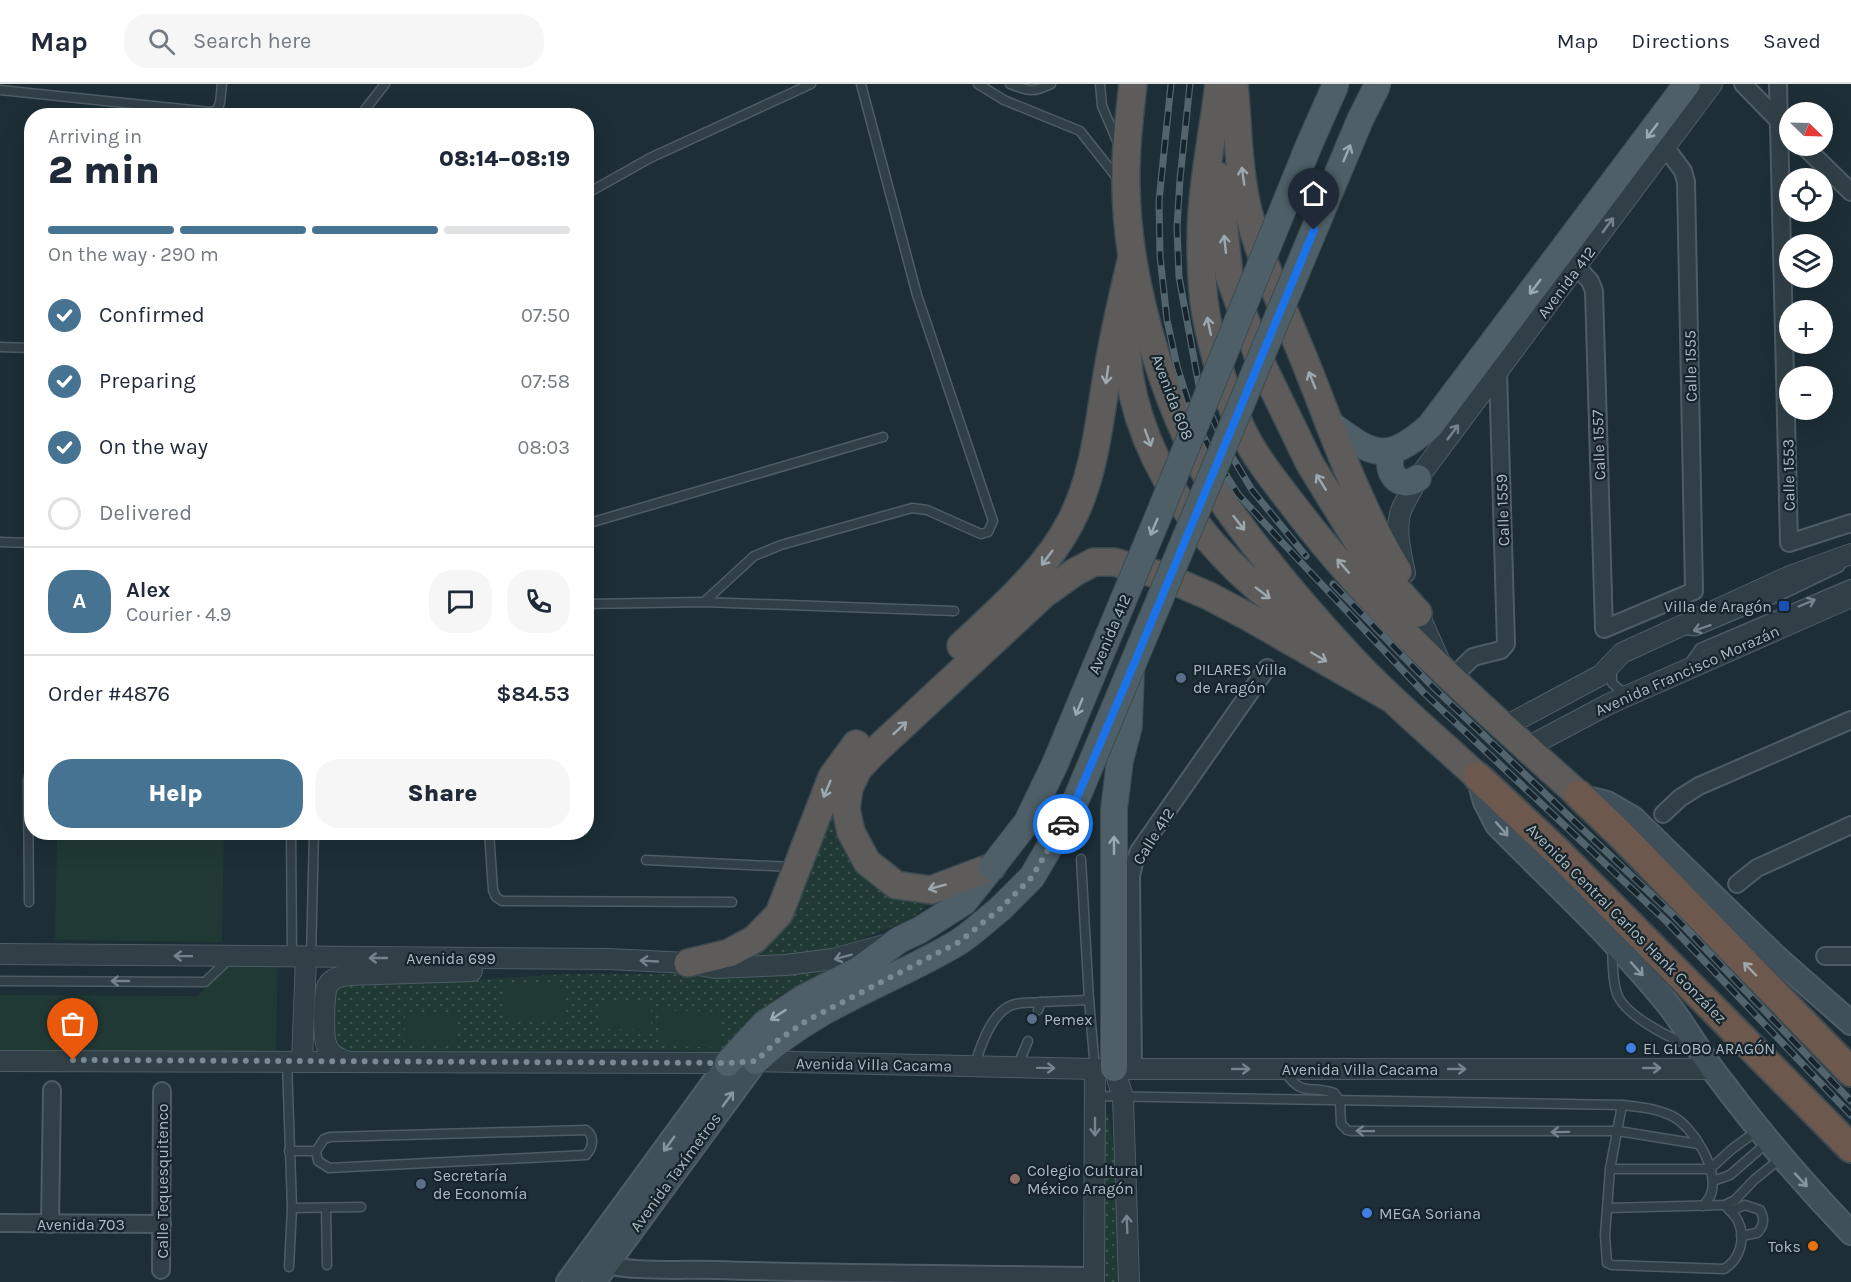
<!DOCTYPE html>
<meta charset="utf-8">
<style>
:root{--surface:#fff;--page:#f6f6f7;--text:#1f2937;--muted:#747a83;--line:#e0e1e3;--accent:#467391}
body{margin:0;font-family:Karla,sans-serif;background:var(--page);color:var(--text);height:100vh;display:flex;flex-direction:column;font-size:22px;white-space:nowrap}
*{box-sizing:border-box;margin:0}
p{font-size:20px;color:var(--muted)}
.icon{flex:none;width:33px;height:33px;fill:none;stroke:currentColor;stroke-width:2;stroke-linecap:round;stroke-linejoin:round}
.map{position:relative;flex:1;overflow:hidden}
.sheet{position:absolute;left:24px;top:24px;width:570px;height:732px;display:flex;flex-direction:column;background:var(--surface);border-radius:24px;box-shadow:0 6px 24px #0002}
.sheet>*{flex:none}
.needle{width:39px;rotate:113deg}
.buttons{position:absolute;left:1779px;top:18px;display:grid;gap:12px}
.buttons a{display:grid;place-items:center;width:54px;height:54px;border-radius:50%;background:var(--surface);box-shadow:0 6px 24px #0002;font-size:30px}
.pin{position:absolute;display:grid;place-items:center;width:51px;height:51px;color:#fff;margin:-62px -26px;border-radius:50% 50% 50% 0;rotate:-45deg;box-shadow:0 0 6px #0007}
.pin .icon{rotate:45deg}
.courier{position:absolute;display:grid;place-items:center;width:60px;height:60px;margin:-30px;border:4px solid #1a73e8;border-radius:50%;background:#fff;color:#222;box-shadow:0 2px 8px #0007}
.summary em{font-style:normal;font-weight:800}
.summary div{display:flex;flex-direction:column-reverse}
.summary{display:flex;align-items:center;justify-content:space-between;height:102px;padding:0 24px}
h1{font-size:39px;font-weight:800;line-height:45px}
.bar{display:grid;grid-template-columns:repeat(4,1fr);gap:9px 6px;align-content:center;height:72px;padding:0 24px}
.bar i{height:8px;border-radius:4px;background:var(--line)}
.bar .active{background:var(--accent)}
.bar p{grid-column:span 4}
.line{display:flex;align-items:center;gap:15px;padding:0 24px;border-top:2px solid var(--line)}
.line div{flex:1}
.round{display:grid;place-items:center;flex:none;width:63px;height:63px;border-radius:24px;background:var(--page)}
ol{padding:0 24px;list-style:none}
li{display:flex;align-items:center;gap:18px;height:66px}
li p{margin-inline-start:auto}
li .icon{padding:6px;border-radius:50%;background:var(--accent);color:#fff;stroke-width:4}
li:last-child{color:var(--muted)}
li i{width:33px;height:33px;border:3px solid var(--line);border-radius:50%}
.cta{display:flex;gap:12px;margin-top:auto;padding:12px 24px}
.cta a{flex:1;height:69px;border-radius:24px;background:var(--accent);color:#fff;font-size:24px;font-weight:800;line-height:69px;text-align:center}
.cta a+a{background:var(--page);color:var(--text)}
header{display:flex;align-items:center;gap:36px;box-sizing:border-box;height:84px;padding:0 30px;background:var(--surface);border-bottom:2px solid var(--line)}
header strong{font-size:28px}
nav{display:flex;gap:33px;margin-inline-start:auto;font-size:21px}
.search{width:420px;height:54px;background:var(--page);display:flex;align-items:center;gap:15px;box-sizing:border-box;padding:0 21px;border-radius:24px;color:var(--muted);font-size:22px}
.map>svg:first-child{display:block}
.green{fill:url(#green-dots)}
.pitch{fill:#203935}
.lines{fill:none;stroke-linecap:round;stroke-linejoin:round}
.service-casing{stroke:#4e5d65;stroke-width:11}
.minor-casing{stroke:#4e5d65;stroke-width:20}
.tertiary-casing{stroke:#4e5d65;stroke-width:22}
.secondary-casing{stroke:#4e5d65;stroke-width:26}
.primary-casing{stroke:#3d4b53;stroke-width:28}
.trunk-casing{stroke:#3c4a51;stroke-width:30}
.motorway-casing{stroke:#3c4a51;stroke-width:32}
.service{stroke:#313f47;stroke-width:8}
.minor{stroke:#313f47;stroke-width:16}
.tertiary{stroke:#313f47;stroke-width:20}
.secondary{stroke:#3f505a;stroke-width:22}
.primary{stroke:#4e5f67;stroke-width:26}
.trunk{stroke:#5e5c5a;stroke-width:27}
.motorway{stroke:#6d584d;stroke-width:28}
.rail-casing{stroke:#52656e;stroke-width:7}
.rail{stroke:#17242b;stroke-width:4.5;stroke-dasharray:14;stroke-linecap:butt}
.primary-bridge-casing{stroke:#3d4b53;stroke-width:28;stroke-linecap:butt}
.primary-bridge{stroke:#4e5f67;stroke-width:26}
.oneway{stroke:#98a9b1}
.oneway2{stroke:#9ba8af}
.oneway3{stroke:#74838c}
.oneway4{stroke:#85969f}
.oneway5{stroke:#9ea7ac}
.done{stroke:#798a92;stroke-width:6;stroke-dasharray:0 10.8}
.route{stroke:#1a73e8;stroke-width:8}
.transit-dot{fill:#1a4fb4;stroke:#17242b;stroke-width:2}
.service-dot{fill:#5c6f8a;stroke:#17242b;stroke-width:2}
.shop-dot{fill:#3f7fe0;stroke:#17242b;stroke-width:2}
.education-dot{fill:#8d6e63;stroke:#17242b;stroke-width:2}
.food-dot{fill:#e8710a;stroke:#17242b;stroke-width:2}
.labels{text-anchor:middle;stroke-width:4.5;stroke-linejoin:round;paint-order:stroke}
.street-label{font-size:16px;fill:#aabbc4;stroke:#17242b}
.poi-label{font-size:16px;fill:#aabbc4;stroke:#17242b;text-anchor:start}
</style>
<header>
<strong>Map</strong>
<div class="search"><svg class="icon" aria-label="search" viewBox="0 0 24 24"><circle cx="10" cy="10" r="6"/><path d="M15 15l6 6"/></svg>Search here</div>
<nav><a>Map</a><a>Directions</a><a>Saved</a></nav>
</header>
<div class="map">
<svg width="1851" height="1198" viewBox="0 0 1851 1198">
<defs>
<pattern id="green-dots" width="8" height="8" patternUnits="userSpaceOnUse" patternTransform="scale(1.5)"><rect width="8" height="8" fill="#203935"/><path d="M2 2h.1M6 6h.1" fill="none" stroke="#3e5451" stroke-width="1.8" stroke-linecap="round"/></pattern>
</defs>
<rect width="100%" height="100%" fill="#1d2e36"/>
<!-- green -->
<g class="green">
<path d="M832 716 840 753 848 771 874 804 905 816 935 815 910 835 830 869 736 876Z"/>
<path d="M850 877 775 916 722 968 610 965 341 973 329 953 334 904 346 898H441L569 890H734Z"/>
<path d="M1104 1021 1110 1036 1118 1103 1121 1198H1102Z"/>
</g>
<!-- pitch -->
<g class="pitch">
<path d="M57 749H224L222 858 55 856Z"/>
<path d="M234 877H278L276 969 0 968V911L197 912Z"/>
<path d="M566 901V937L505 938V902Z"/>
<path d="M598 917H651V946L598 945Z"/>
<path d="M660 926 721 928 719 964 658 961Z"/>
<rect x="405" y="930" width="53" height="28"/>
</g>
<g class="lines">
<defs>
<g id="service">
<path d="M978 0 1004 16 1080 47 1118 95"/>
<path d="M1010 0C1028 7 1033 9 1051 0"/>
<path d="M1100 0 1102 22 1118 59"/>
<path d="M0 6 211 28 217 26 220 19 222 0"/>
<path d="M360 32 385 0"/>
<path d="M586 110 650 74 811 0"/>
<path d="M0 263 32 264"/>
<path d="M586 440 883 353"/>
<path d="M0 458 32 459"/>
<path d="M704 518 754 472 781 461 912 424 927 426 981 450 988 448 993 437 917 211 861 0"/>
<path d="M586 520 704 518 954 527"/>
<path d="M1683 546 1696 547 1773 515 1840 483"/>
<path d="M1688 581 1700 564 1851 500"/>
<path d="M1612 584V599L1620 606 1629 608"/>
<path d="M291 748 292 873"/>
<path d="M489 748 493 806 496 813 502 817 732 818"/>
<path d="M1081 775 1089 916"/>
<path d="M646 776 792 783"/>
<path d="M29 818 28 696 32 681"/>
<path d="M1612 863C1613 878 1612 896 1617 910 1625 931 1671 956 1692 961"/>
<path d="M311 873 314 748"/>
<path d="M0 897 205 898 229 875"/>
<path d="M1038 926 1041 918 1089 916 1095 985"/>
<path d="M287 978 292 1124 289 1183"/>
<path d="M975 981C980 963 992 928 1012 921 1020 918 1032 919 1041 918"/>
<path d="M1017 983 1028 957"/>
<path d="M1284 987C1304 1015 1309 1000 1334 1009L1340 1017 1341 1040 1347 1046 1351 1047H1618L1698 1060"/>
<path d="M1095 1012 1622 1021C1639 1023 1656 1024 1672 1032 1693 1042 1720 1087 1711 1110 1710 1114 1706 1118 1703 1122"/>
<path d="M1622 1021 1610 1085 1605 1151 1607 1179 1612 1181 1724 1185C1740 1176 1746 1154 1738 1137 1735 1131 1729 1126 1725 1121"/>
<path d="M586 1046C595 1052 593 1064 586 1071L329 1084 318 1077 316 1067 324 1055 330 1053Z"/>
<path d="M289 1067H316"/>
<path d="M1610 1085H1710L1732 1065 1758 1046"/>
<path d="M1713 1097 1730 1091 1768 1058"/>
<path d="M292 1124 361 1123"/>
<path d="M326 1124 327 1181"/>
<path d="M1607 1124 1725 1121 1735 1116 1754 1096 1781 1074"/>
<path d="M1730 1127 1745 1121 1760 1126C1765 1135 1764 1142 1757 1149L1741 1152"/>
</g>
<g id="minor">
<path d="M1743 0 1782 40"/>
<path d="M1778 0 1789 459 1851 439"/>
<path d="M1804 62 1851 108"/>
<path d="M1577 183 1590 197 1594 207 1604 545 1694 507 1686 98 1683 87 1665 63"/>
<path d="M1451 595 1473 573 1501 566 1506 560 1498 287"/>
<path d="M1663 730 1680 714 1699 702 1851 636"/>
<path d="M1737 800 1757 784 1851 741"/>
<path d="M1825 872H1851"/>
<path d="M1133 985 1131 792 1134 779 1139 767 1267 584"/>
<path d="M0 1139 162 1140"/>
<path d="M50 1140 52 1006"/>
<path d="M598 1178C623 1189 685 1185 715 1186 841 1190 968 1190 1094 1192"/>
<path d="M161 1186 162 1007"/>
</g>
<g id="tertiary">
<path d="M1405 489C1401 469 1394 443 1402 424 1407 414 1413 404 1418 394L1712 0"/>
<path d="M1413 517 1440 578"/>
<path d="M1504 643 1601 591 1622 569 1790 492 1851 470"/>
<path d="M1526 664 1609 620 1851 513"/>
<path d="M0 870 609 875 688 879 715 884 786 881 833 875 888 860"/>
<path d="M0 977C243 976 486 978 728 979L756 977 1095 985H1712"/>
<path d="M302 978 306 874"/>
<path d="M349 978C341 976 330 971 327 962 323 954 323 909 328 901 332 894 340 892 348 891L472 887"/>
<path d="M1114 984 1123 1013 1129 1198"/>
<path d="M1094 1198 1095 985"/>
</g>
<g id="secondary">
<path d="M1478 693 1485 718 1497 741C1554 799 1615 855 1667 919 1684 940 1697 964 1713 986 1756 1044 1801 1097 1851 1149"/>
<path d="M1580 712 1607 719 1633 734 1776 873 1851 939"/>
<path d="M568 1198 728 979"/>
<path d="M594 1198 756 977"/>
</g>
<g id="primary">
<path d="M1329 339C1372 371 1386 381 1430 342L1687 0"/>
<path d="M1393 368C1383 386 1399 408 1418 394"/>
<path d="M756 977C813 922 890 899 957 859 972 850 986 836 1000 825"/>
<path d="M728 979 764 940 805 913 860 885 899 856 920 846 964 818 992 783"/>
<path d="M1114 984V725L1120 677 1129 642 1131 587"/>
</g>
<g id="trunk">
<path d="M1133 0C1129 35 1125 69 1126 104 1128 205 1169 342 1228 425 1265 477 1308 528 1352 575 1391 617 1436 654 1478 693"/>
<path d="M1219 0C1215 33 1209 66 1205 99 1200 135 1200 171 1203 207 1206 247 1225 310 1242 346 1256 375 1277 400 1296 425 1377 532 1479 621 1579 711"/>
<path d="M1234 0C1238 42 1238 86 1248 127 1261 179 1286 230 1306 280 1334 350 1358 422 1398 487"/>
<path d="M1218 92 1229 191 1260 277 1310 380 1366 471 1418 529"/>
<path d="M1126 239C1122 367 1210 482 1314 545"/>
<path d="M961 562C1000 525 1045 487 1070 439 1096 390 1099 334 1109 280 1115 244 1124 208 1132 173"/>
<path d="M992 783 931 806 896 801 867 778 851 748 846 725 849 704 858 685 872 670 1044 510 1075 488 1094 478H1114L1163 492 1209 512 1247 532 1392 615"/>
<path d="M688 879 729 869 755 855 779 830 832 693 856 660"/>
</g>
<g id="motorway">
<path d="M1478 693 1556 766 1851 1064"/>
<path d="M1579 711 1621 751 1851 988"/>
</g>
</defs>
<!-- service casing -->
<use href="#service" class="service-casing"/>
<!-- minor casing -->
<use href="#minor" class="minor-casing"/>
<!-- tertiary casing -->
<use href="#tertiary" class="tertiary-casing"/>
<!-- secondary casing -->
<use href="#secondary" class="secondary-casing"/>
<!-- primary casing -->
<use href="#primary" class="primary-casing"/>
<!-- trunk casing -->
<use href="#trunk" class="trunk-casing"/>
<!-- motorway casing -->
<use href="#motorway" class="motorway-casing"/>
<!-- service -->
<use href="#service" class="service"/>
<!-- minor -->
<use href="#minor" class="minor"/>
<!-- tertiary -->
<use href="#tertiary" class="tertiary"/>
<!-- secondary -->
<use href="#secondary" class="secondary"/>
<!-- primary -->
<use href="#primary" class="primary"/>
<!-- trunk -->
<use href="#trunk" class="trunk"/>
<!-- motorway -->
<use href="#motorway" class="motorway"/>
<defs>
<g id="rail">
<path d="M1171 0 1159 117 1160 172 1167 236 1177 282 1192 330 1213 371 1238 410 1280 456 1424 609 1667 838 1851 1031"/>
<path d="M1190 0 1180 95 1177 143 1179 193 1199 302 1222 356 1252 406 1306 472"/>
<path d="M1333 500 1430 600 1673 831 1851 1017"/>
</g>
</defs>
<!-- rail casing -->
<use href="#rail" class="rail-casing"/>
<!-- rail -->
<use href="#rail" class="rail"/>
<defs>
<g id="primary-bridge">
<path d="M992 783 1027 738 1055 680 1160 428 1309 61 1336 0"/>
<path d="M1000 825 1032 793 1073 723 1360 36 1378 0"/>
</g>
</defs>
<!-- primary-bridge casing -->
<use href="#primary-bridge" class="primary-bridge-casing"/>
<!-- primary-bridge -->
<use href="#primary-bridge" class="primary-bridge"/>
</g>
<!-- one-way arrows -->
<defs><path id="oneway-shaft" d="M-6 0H5M1.5-3L5.5 0L1.5 3" fill="none" stroke-width="1.6" stroke-linecap="round" stroke-linejoin="round" transform="scale(1.5)"/></defs>
<g class="oneway">
<use href="#oneway-shaft" transform="translate(1652 47) rotate(127)"/>
<use href="#oneway-shaft" transform="translate(1347 69) rotate(-67)"/>
<use href="#oneway-shaft" transform="translate(1535 203) rotate(127)"/>
<use href="#oneway-shaft" transform="translate(1154 443) rotate(113)"/>
<use href="#oneway-shaft" transform="translate(1079 623) rotate(112)"/>
<use href="#oneway-shaft" transform="translate(1114 761) rotate(-90)"/>
<use href="#oneway-shaft" transform="translate(778 931) rotate(147)"/>
</g>
<g class="oneway2">
<use href="#oneway-shaft" transform="translate(1243 92) rotate(-98)"/>
<use href="#oneway-shaft" transform="translate(1225 160) rotate(-96)"/>
<use href="#oneway-shaft" transform="translate(1209 242) rotate(-102)"/>
<use href="#oneway-shaft" transform="translate(1107 291) rotate(98)"/>
<use href="#oneway-shaft" transform="translate(1312 296) rotate(-112)"/>
<use href="#oneway-shaft" transform="translate(1148 354) rotate(70)"/>
<use href="#oneway-shaft" transform="translate(1321 398) rotate(-122)"/>
<use href="#oneway-shaft" transform="translate(1239 439) rotate(52)"/>
<use href="#oneway-shaft" transform="translate(1047 474) rotate(127)"/>
<use href="#oneway-shaft" transform="translate(1343 482) rotate(-131)"/>
<use href="#oneway-shaft" transform="translate(1263 509) rotate(37)"/>
<use href="#oneway-shaft" transform="translate(1319 573) rotate(30)"/>
<use href="#oneway-shaft" transform="translate(900 644) rotate(-43)"/>
<use href="#oneway-shaft" transform="translate(827 705) rotate(113)"/>
<use href="#oneway-shaft" transform="translate(937 803) rotate(165)"/>
</g>
<g class="oneway3">
<use href="#oneway-shaft" transform="translate(1608 141) rotate(-54)"/>
<use href="#oneway-shaft" transform="translate(1453 348) rotate(-53)"/>
<use href="#oneway-shaft" transform="translate(1807 519) rotate(-23)"/>
<use href="#oneway-shaft" transform="translate(1702 544) rotate(162)"/>
<use href="#oneway-shaft" transform="translate(183 872) rotate(-179)"/>
<use href="#oneway-shaft" transform="translate(843 873) rotate(165)"/>
<use href="#oneway-shaft" transform="translate(378 874) rotate(-180)"/>
<use href="#oneway-shaft" transform="translate(649 877) rotate(-177)"/>
<use href="#oneway-shaft" transform="translate(120 897) rotate(-180)"/>
<use href="#oneway-shaft" transform="translate(1046 984) rotate(1)"/>
<use href="#oneway-shaft" transform="translate(1652 984)"/>
<use href="#oneway-shaft" transform="translate(1241 985)"/>
<use href="#oneway-shaft" transform="translate(1457 985)"/>
<use href="#oneway-shaft" transform="translate(1095 1043) rotate(90)"/>
<use href="#oneway-shaft" transform="translate(1365 1047) rotate(-179)"/>
<use href="#oneway-shaft" transform="translate(1560 1048) rotate(179)"/>
<use href="#oneway-shaft" transform="translate(1127 1140) rotate(-92)"/>
</g>
<g class="oneway4">
<use href="#oneway-shaft" transform="translate(1502 745) rotate(49)"/>
<use href="#oneway-shaft" transform="translate(1637 885) rotate(48)"/>
<use href="#oneway-shaft" transform="translate(728 1015) rotate(-54)"/>
<use href="#oneway-shaft" transform="translate(669 1060) rotate(126)"/>
<use href="#oneway-shaft" transform="translate(1801 1096) rotate(47)"/>
</g>
<use class="oneway5" href="#oneway-shaft" transform="translate(1750 885) rotate(-134)"/>
<g class="lines">
<!-- done -->
<path class="done" d="M73 976 728 979 756 977 777 957 806 937 959 858 1000 825 1032 793 1063 740"/>
<!-- route -->
<path class="route" d="M1063 740 1073 723 1131 587 1314 146"/>
</g>
<!-- markers -->
<rect class="transit-dot" x="1778" y="516" width="12" height="12" rx="3"/>
<g class="service-dot">
<circle cx="1181" cy="594" r="6"/>
<circle cx="1032" cy="935" r="6"/>
<circle cx="421" cy="1100" r="6"/>
</g>
<g class="shop-dot">
<circle cx="1631" cy="964" r="6"/>
<circle cx="1367" cy="1129" r="6"/>
</g>
<circle class="education-dot" cx="1015" cy="1095" r="6"/>
<circle class="food-dot" cx="1813" cy="1162" r="6"/>
<g class="labels">
<!-- street labels -->
<g class="street-label">
<text transform="translate(1566 198) rotate(-53)" y="6">Avenida 412</text>
<text transform="translate(1690 282) rotate(-91)" y="6">Calle 1555</text>
<text transform="translate(1173 313) rotate(69)" y="6">Avenida 608</text>
<text transform="translate(1598 361) rotate(-92)" y="6">Calle 1557</text>
<text transform="translate(1788 391) rotate(-91)" y="6">Calle 1553</text>
<text transform="translate(1502 426) rotate(-92)" y="6">Calle 1559</text>
<text transform="translate(1109 550) rotate(-67)" y="6">Avenida 412</text>
<text transform="translate(1687 586) rotate(-24)" y="6">Avenida Francisco Morazán</text>
<text transform="translate(1153 752) rotate(-58)" y="6">Calle 412</text>
<text transform="translate(1627 839) rotate(45)" y="6">Avenida Central Carlos Hank González</text>
<text x="451" y="880">Avenida 699</text>
<text transform="translate(874 980) rotate(1)" y="6">Avenida Villa Cacama</text>
<text x="1360" y="991">Avenida Villa Cacama</text>
<text transform="translate(675 1088) rotate(-54)" y="6">Avenida Taxímetros</text>
<text transform="translate(162 1097) rotate(-90)" y="6">Calle Tequesquitenco</text>
<text x="81" y="1146">Avenida 703</text>
</g>
<!-- poi labels -->
<g class="poi-label">
<text x="1772" y="528" text-anchor="end">Villa de Aragón</text>
<text x="1193" y="591">PILARES Villa<tspan x="1193" dy="18">de Aragón</tspan></text>
<text x="1044" y="941">Pemex</text>
<text x="1643" y="970">EL GLOBO ARAGÓN</text>
<text x="1027" y="1092">Colegio Cultural<tspan x="1027" dy="18">México Aragón</tspan></text>
<text x="433" y="1097">Secretaría<tspan x="433" dy="18">de Economía</tspan></text>
<text x="1379" y="1135">MEGA Soriana</text>
<text x="1801" y="1168" text-anchor="end">Toks</text>
</g>
</g>
</svg>
<div class="buttons">
<a><svg class="needle" viewBox="-14 -14 28 28"><path d="M0-13l5 13h-10z" fill="#e53935"/><path d="M0 13l5-13h-10z" fill="#747a83"/></svg></a>
<a><svg class="icon" aria-label="locate" viewBox="0 0 24 24"><circle cx="12" cy="12" r="6"/><path d="M12 2v4M12 18v4M2 12h4M18 12h4"/></svg></a>
<a><svg class="icon" aria-label="layers" viewBox="0 0 24 24"><path d="M12 4l9 5-9 5-9-5zM3 14l9 5 9-5"/></svg></a>
<a>+</a>
<a>−</a>
</div>
<div class="pin" style="left:73px;top:976px;background:#ea580c"><svg class="icon" aria-label="bag" viewBox="0 0 24 24"><path d="M5 8h14l-1 12H6zM9 8a3 3 0 0 1 6 0"/></svg></div>
<div class="pin" style="left:1314px;top:146px;background:#1f2937"><svg class="icon" aria-label="home" viewBox="0 0 24 24"><path d="M3 11l9-7 9 7M6 9v11h12V9"/></svg></div>
<div class="courier" style="left:1063px;top:740px"><svg class="icon" aria-label="car" viewBox="0 0 24 24"><path d="M5 17H2v-5l4-1 3-4h7l3 4 3 1v5h-3M9 17h6M6 11h13"/><circle cx="7" cy="17" r="2"/><circle cx="17" cy="17" r="2"/></svg></div>
<section class="sheet">
<div class="summary"><div><h1>2 min</h1><p>Arriving in</p></div><em>08:14–08:19</em></div>
<div class="bar"><i class="active"></i><i class="active"></i><i class="active"></i><i></i><p>On the way · 290 m</p></div>
<ol>
<li><svg class="icon" aria-label="check" viewBox="0 0 24 24"><path d="M5 12l5 5 9-10"/></svg>Confirmed<p>07:50</p></li>
<li><svg class="icon" aria-label="check" viewBox="0 0 24 24"><path d="M5 12l5 5 9-10"/></svg>Preparing<p>07:58</p></li>
<li><svg class="icon" aria-label="check" viewBox="0 0 24 24"><path d="M5 12l5 5 9-10"/></svg>On the way<p>08:03</p></li>
<li><i></i>Delivered</li>
</ol>
<div class="line" style="height:108px"><b class="round" style="background:var(--accent);color:#fff">A</b><div><b>Alex</b><p>Courier · 4.9</p></div><a class="round"><svg class="icon" aria-label="chat" viewBox="0 0 24 24"><path d="M4 5h16v11H9l-5 4z"/></svg></a><a class="round"><svg class="icon" aria-label="phone" viewBox="0 0 24 24"><path d="M5 4h4l2 5-3 2q2 4 5 5l2-3 5 2v4C11 20 4 13 5 4z"/></svg></a></div>
<div class="line" style="height:78px"><div>Order #4876</div><b>$84.53</b></div>
<div class="cta"><a>Help</a><a>Share</a></div>
</section>
</div>
